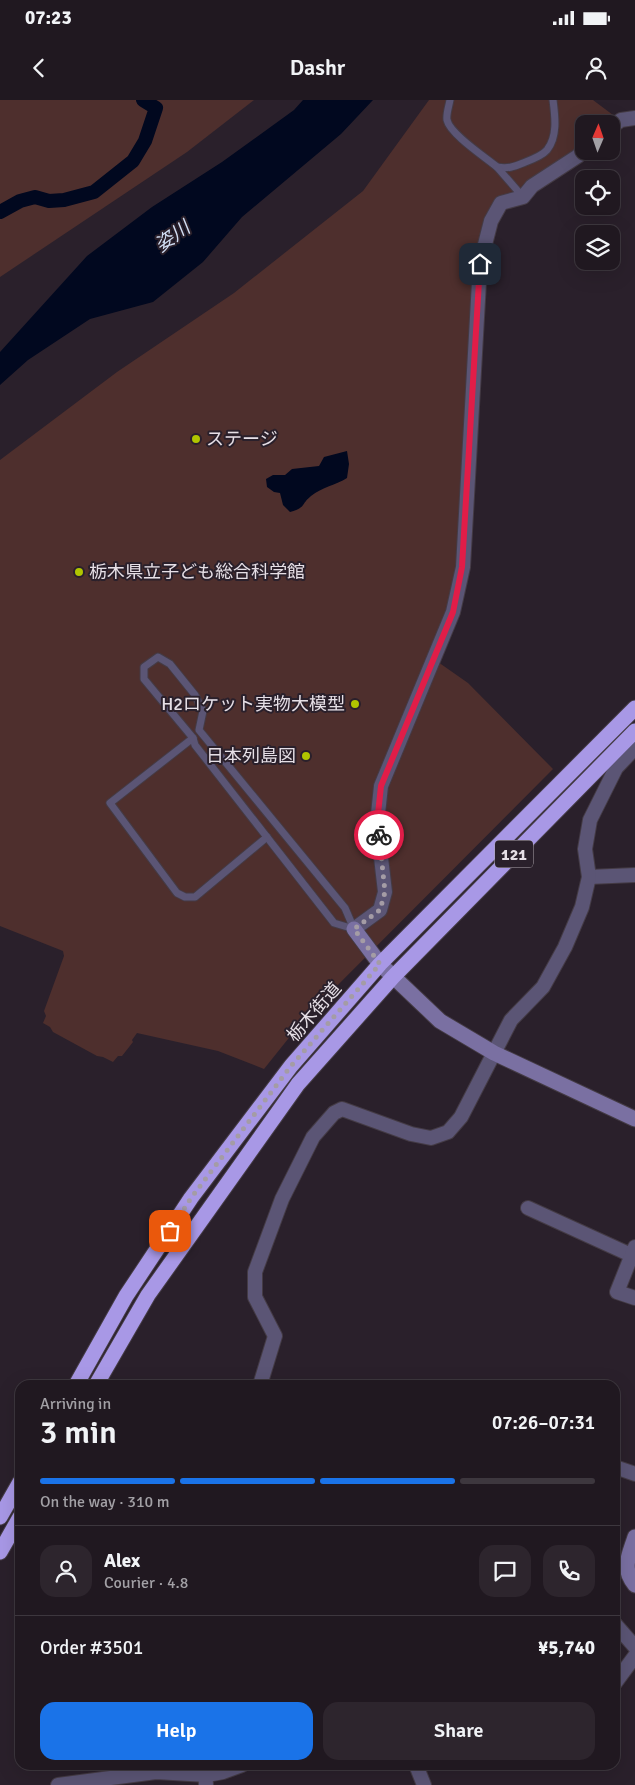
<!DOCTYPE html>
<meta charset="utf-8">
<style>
:root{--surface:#201820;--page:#2d252d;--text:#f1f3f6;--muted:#a2a0a5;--line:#3d373e;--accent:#1a73e8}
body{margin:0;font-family:Signika,"Noto Sans JP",sans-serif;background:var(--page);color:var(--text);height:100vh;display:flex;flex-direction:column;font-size:19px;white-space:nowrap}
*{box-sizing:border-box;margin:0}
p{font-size:16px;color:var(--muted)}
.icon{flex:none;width:28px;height:28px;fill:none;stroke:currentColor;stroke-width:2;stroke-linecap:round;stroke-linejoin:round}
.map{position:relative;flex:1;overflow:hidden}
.drawer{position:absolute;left:15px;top:1280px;width:605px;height:390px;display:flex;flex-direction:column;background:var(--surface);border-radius:15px;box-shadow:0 5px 20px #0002,0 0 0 1px var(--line)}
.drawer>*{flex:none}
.needle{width:32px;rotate:2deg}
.tools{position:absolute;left:575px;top:15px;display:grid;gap:10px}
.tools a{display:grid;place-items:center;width:45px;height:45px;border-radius:10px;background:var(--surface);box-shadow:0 5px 20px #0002,0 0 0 1px var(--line);font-size:25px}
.pin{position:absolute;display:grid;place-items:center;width:42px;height:42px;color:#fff;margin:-21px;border-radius:10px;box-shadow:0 2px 8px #0006}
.courier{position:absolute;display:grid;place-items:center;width:50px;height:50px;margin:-25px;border:4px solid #e11d48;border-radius:50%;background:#fff;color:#222;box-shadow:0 1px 6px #0007}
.head em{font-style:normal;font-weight:600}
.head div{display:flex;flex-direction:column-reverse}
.head{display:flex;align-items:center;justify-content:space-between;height:85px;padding:0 25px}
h1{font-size:32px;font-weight:600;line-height:38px}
.bar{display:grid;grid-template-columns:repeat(4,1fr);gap:8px 5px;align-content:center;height:60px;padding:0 25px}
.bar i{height:6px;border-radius:4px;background:var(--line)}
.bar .on{background:var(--accent)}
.bar p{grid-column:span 4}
.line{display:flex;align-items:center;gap:12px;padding:0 25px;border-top:1px solid var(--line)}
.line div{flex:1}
.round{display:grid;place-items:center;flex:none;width:52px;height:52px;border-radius:15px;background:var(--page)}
.cta{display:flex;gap:10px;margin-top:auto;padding:10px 25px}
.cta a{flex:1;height:58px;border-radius:15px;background:var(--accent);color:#fff;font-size:20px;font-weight:600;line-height:58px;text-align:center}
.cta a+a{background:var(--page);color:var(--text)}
.status{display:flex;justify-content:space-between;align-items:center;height:35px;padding:0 25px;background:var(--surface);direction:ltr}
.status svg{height:14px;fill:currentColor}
header{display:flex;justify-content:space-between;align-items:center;height:65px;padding:0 25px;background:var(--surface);font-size:22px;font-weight:600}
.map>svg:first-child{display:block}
.green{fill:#4e2f2d}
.water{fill:#01081f}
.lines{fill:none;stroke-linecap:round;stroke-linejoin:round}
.canal{stroke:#01081f;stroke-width:14}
.lane-casing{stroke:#443b45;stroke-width:9}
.street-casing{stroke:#443b45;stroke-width:16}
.secondary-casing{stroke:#443b45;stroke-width:17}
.highway-casing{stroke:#443b45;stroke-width:17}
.lane{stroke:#5b5575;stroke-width:7}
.street{stroke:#5b5575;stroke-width:14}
.secondary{stroke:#7a70a2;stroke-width:15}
.highway{stroke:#a898e6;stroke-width:15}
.done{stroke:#a49ca5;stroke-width:5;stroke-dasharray:0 9}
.route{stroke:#e11d48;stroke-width:6}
.poi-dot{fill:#b0c500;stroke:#2a202b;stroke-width:2}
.labels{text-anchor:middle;stroke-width:4;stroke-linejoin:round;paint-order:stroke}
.shield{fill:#2a202b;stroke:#aea6ae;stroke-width:1}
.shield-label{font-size:16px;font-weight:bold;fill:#e6dfe6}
.poi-label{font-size:18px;fill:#e6dfe6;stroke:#2a202b;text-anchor:start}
.street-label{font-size:18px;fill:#e6dfe6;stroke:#2a202b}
.water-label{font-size:19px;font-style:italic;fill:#d2def4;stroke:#2a202b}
</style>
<div class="status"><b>07:23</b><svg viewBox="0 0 49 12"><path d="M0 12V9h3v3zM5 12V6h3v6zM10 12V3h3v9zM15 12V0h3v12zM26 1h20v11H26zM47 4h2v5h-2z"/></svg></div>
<header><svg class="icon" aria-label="back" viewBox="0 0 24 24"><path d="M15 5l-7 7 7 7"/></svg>Dashr<svg class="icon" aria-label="person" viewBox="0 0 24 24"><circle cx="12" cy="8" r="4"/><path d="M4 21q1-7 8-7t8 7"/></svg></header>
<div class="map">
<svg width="635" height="1685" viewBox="0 0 635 1685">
<rect width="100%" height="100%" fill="#2a202b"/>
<!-- green -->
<g class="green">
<path d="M0 0H254L187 52 0 177Z"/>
<path d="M429 0H593L613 15 603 24H584V40L575 55 518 93 496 98 483 125 473 162 468 319 456 467 446 511 428 555 468 583 553 669 304 919 264 969 218 951 137 933 132 940 133 942 122 956H118L113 962 103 957 97 956 53 932 50 927 43 923 46 916 44 911 64 856 63 851 0 826V360L117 272 234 193 363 91Z"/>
</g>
<!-- water -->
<g class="water">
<path d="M303 0H373L341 34 242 117 203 162 153 202 90 219 28 260 0 285V252L87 156 152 107 222 62 294 10Z"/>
<path d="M347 351 349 364 347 378C336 385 322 387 311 396 300 405 307 407 290 412L283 405 280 393 274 392 267 387 266 379 273 375H285L292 369 319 366 324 357Z"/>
</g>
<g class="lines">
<!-- canal -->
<path class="canal" d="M0 112 20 101 35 97 49 101 64 100 94 92 133 61 145 41 156 8 143 0"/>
<defs>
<g id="lane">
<path d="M450 0C449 6 446 14 447 20 450 34 485 57 497 67 507 69 514 67 523 63 531 60 542 56 547 50 558 36 555 16 553 0"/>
<path d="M497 67 523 97"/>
<path d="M158 557 170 564 195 595 203 611 199 630 345 808 354 829 334 823 195 645 193 638 144 579V567Z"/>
<path d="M193 638 110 703 177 793 185 797H195L267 737"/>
</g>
<g id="street">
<path d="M611 27 621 20 635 18"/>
<path d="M589 777 635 775"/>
<path d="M354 829 380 810 385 792 377 723 381 686 453 512 463 467 480 164 491 121 501 103 523 97 532 86 578 56 584 49"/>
<path d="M528 1108 631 1155"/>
<path d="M635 1147 617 1192 635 1198"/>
<path d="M260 1285 275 1236 255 1197V1172L282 1099 313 1037 334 1013 342 1009 411 1034 431 1038 448 1032 461 1017 511 920 543 887 565 847 582 807 589 777 585 749 590 720 616 668 634 649"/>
<path d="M615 1367 635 1374"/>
<path d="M615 1524 635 1547"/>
<path d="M615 1583 635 1556"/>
<path d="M205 1665 206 1685"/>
<path d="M416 1665 424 1685"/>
<path d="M58 1685 156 1672 207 1675 223 1672 242 1665"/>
</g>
<g id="secondary">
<path d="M354 829 380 864 440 921 494 953 635 1019"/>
<path d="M635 1437C629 1456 621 1468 635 1485"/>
</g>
<g id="highway">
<path d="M76 1285 126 1196 191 1098 291 966 380 864 635 608"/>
<path d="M96 1285 148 1195 298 984 393 877 635 631"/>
<path d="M0 1417 20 1382"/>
<path d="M0 1452 20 1417"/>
</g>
</defs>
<!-- lane casing -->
<use href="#lane" class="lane-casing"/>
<!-- street casing -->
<use href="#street" class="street-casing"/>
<!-- secondary casing -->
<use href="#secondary" class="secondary-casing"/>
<!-- highway casing -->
<use href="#highway" class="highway-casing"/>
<!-- lane -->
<use href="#lane" class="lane"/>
<!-- street -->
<use href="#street" class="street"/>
<!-- secondary -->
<use href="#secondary" class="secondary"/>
<!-- highway -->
<use href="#highway" class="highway"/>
</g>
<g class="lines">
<!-- done -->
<path class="done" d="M170 1131 191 1098 291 966 380 864 354 829 380 810 385 792 379 735"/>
<!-- route -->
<path class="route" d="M379 735 377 723 381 686 453 512 462 467 480 164"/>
</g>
<!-- markers -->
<g class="poi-dot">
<circle cx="196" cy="339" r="5"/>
<circle cx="79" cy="472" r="5"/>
<circle cx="355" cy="604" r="5"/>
<circle cx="306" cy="656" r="5"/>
</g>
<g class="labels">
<!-- shield labels -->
<rect class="shield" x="495" y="740.5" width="38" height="27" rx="4"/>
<g class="shield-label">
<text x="514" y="760">121</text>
</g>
<!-- poi labels -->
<g class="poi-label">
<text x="206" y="345">ステージ</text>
<text x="89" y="478">栃木県立子ども総合科学館</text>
<text x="345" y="610" text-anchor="end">H2ロケット実物大模型</text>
<text x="296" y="662" text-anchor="end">日本列島図</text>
</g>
<!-- street labels -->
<g class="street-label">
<text transform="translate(314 912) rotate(-49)" y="6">栃木街道</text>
</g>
<!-- water labels -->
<g class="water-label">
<text transform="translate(172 136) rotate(-36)" y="7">姿川</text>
</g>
</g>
</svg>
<div class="tools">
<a><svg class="needle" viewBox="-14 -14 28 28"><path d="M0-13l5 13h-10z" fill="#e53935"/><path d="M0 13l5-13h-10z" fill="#a2a0a5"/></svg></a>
<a><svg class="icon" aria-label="locate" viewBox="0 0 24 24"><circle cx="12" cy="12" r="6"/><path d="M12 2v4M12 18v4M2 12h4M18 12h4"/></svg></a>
<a><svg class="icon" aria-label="layers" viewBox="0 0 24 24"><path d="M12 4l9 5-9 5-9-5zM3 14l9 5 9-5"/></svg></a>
</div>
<div class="pin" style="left:170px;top:1131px;background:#ea580c"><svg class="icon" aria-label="bag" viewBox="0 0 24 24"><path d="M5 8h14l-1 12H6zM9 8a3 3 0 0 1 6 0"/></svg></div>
<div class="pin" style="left:480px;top:164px;background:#1f2937"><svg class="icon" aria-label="home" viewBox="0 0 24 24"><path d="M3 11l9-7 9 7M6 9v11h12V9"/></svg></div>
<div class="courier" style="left:379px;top:735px"><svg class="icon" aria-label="bike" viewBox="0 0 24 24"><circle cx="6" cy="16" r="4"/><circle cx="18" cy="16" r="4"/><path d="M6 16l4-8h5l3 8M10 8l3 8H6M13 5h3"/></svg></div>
<section class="drawer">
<div class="head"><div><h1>3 min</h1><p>Arriving in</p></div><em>07:26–07:31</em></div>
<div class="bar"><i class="on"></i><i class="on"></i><i class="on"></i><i></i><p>On the way · 310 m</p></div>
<div class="line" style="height:90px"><a class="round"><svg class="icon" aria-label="person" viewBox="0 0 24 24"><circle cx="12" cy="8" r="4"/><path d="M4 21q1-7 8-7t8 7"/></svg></a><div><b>Alex</b><p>Courier · 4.8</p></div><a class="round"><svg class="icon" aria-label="chat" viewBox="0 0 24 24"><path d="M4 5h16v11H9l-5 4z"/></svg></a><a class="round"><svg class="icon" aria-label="phone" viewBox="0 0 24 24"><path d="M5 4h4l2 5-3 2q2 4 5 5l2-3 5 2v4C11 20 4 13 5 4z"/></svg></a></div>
<div class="line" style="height:65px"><div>Order #3501</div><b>¥5,740</b></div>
<div class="cta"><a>Help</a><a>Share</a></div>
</section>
</div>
